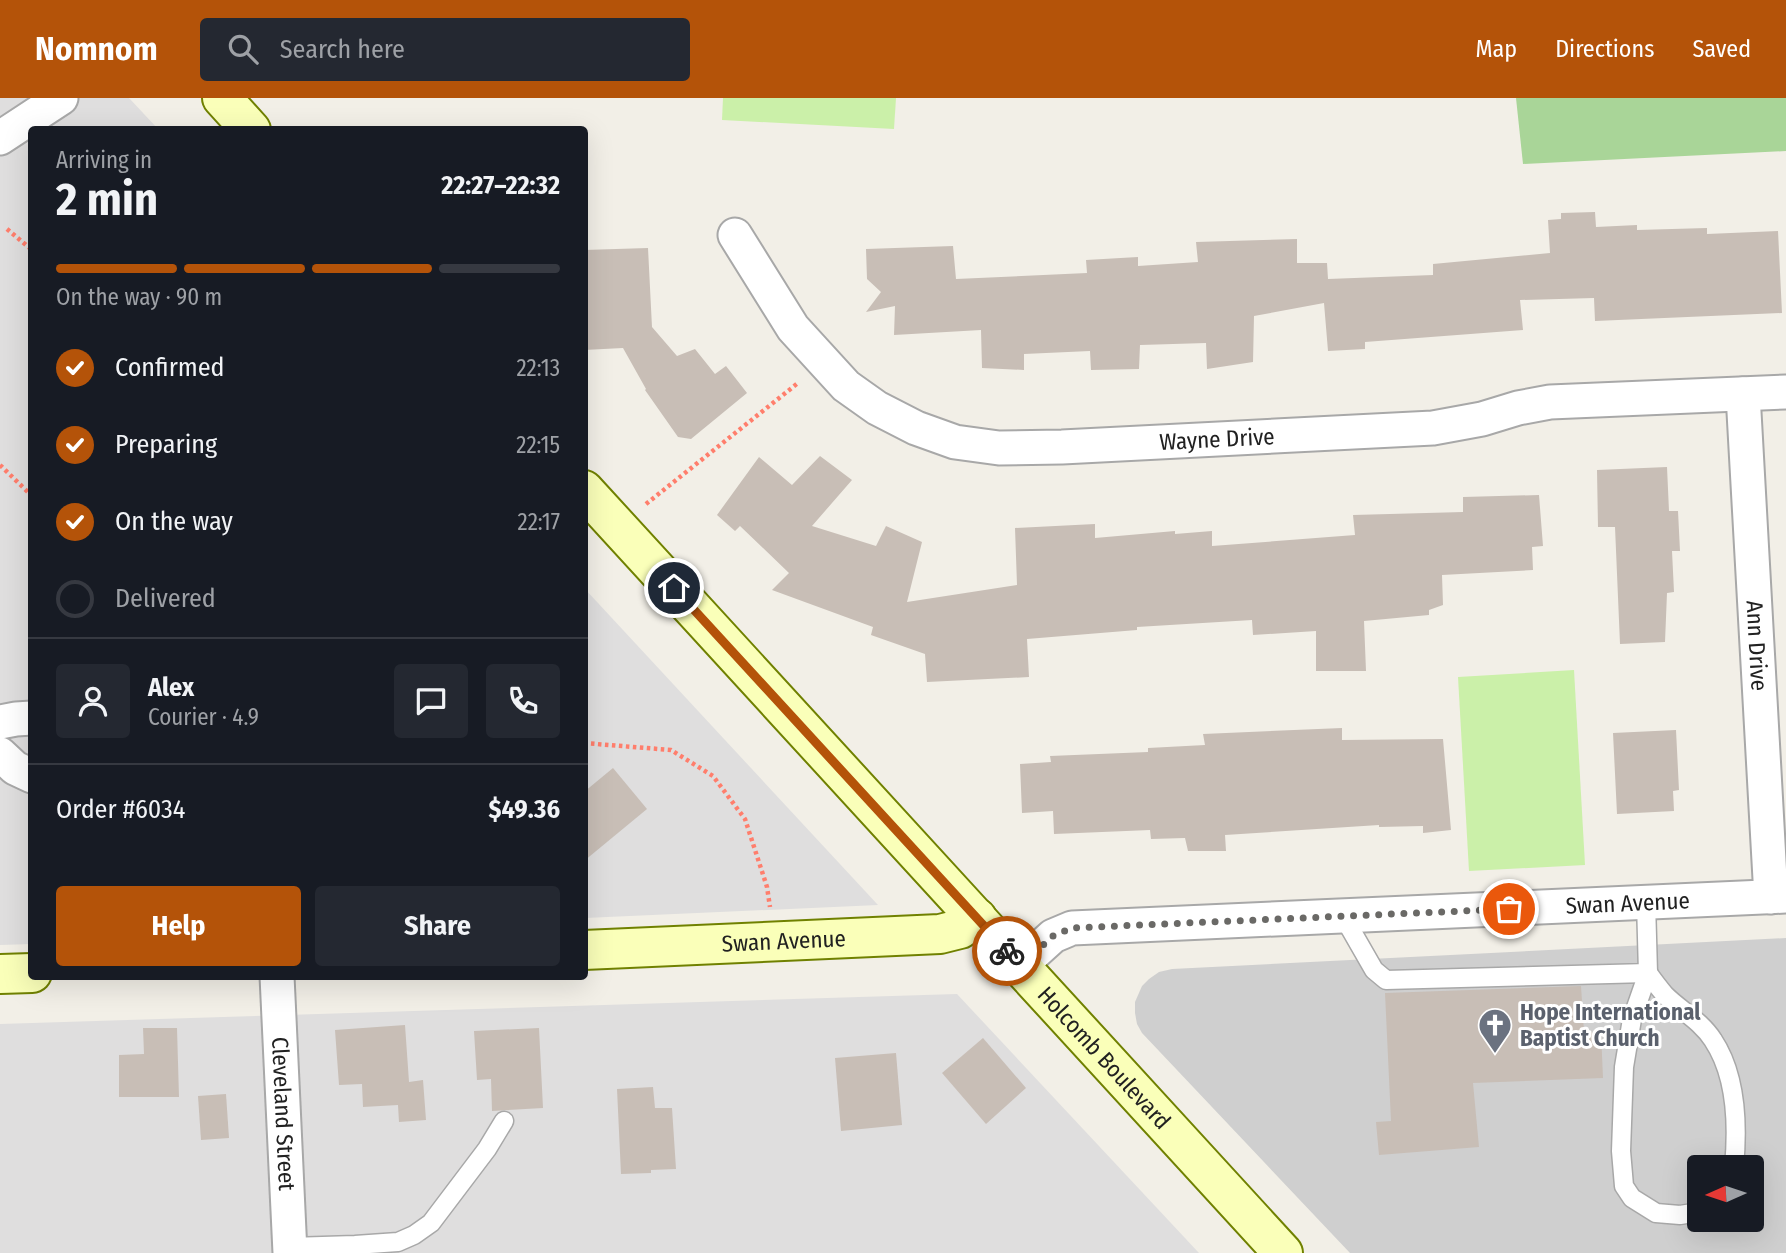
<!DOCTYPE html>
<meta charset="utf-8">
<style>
:root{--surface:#171b24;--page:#242831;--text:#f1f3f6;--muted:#9ea1a6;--line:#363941;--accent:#b45309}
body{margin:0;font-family:"Fira Sans Condensed",sans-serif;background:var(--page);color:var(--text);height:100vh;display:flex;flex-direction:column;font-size:26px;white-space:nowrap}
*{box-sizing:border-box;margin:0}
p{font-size:23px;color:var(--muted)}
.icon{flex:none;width:38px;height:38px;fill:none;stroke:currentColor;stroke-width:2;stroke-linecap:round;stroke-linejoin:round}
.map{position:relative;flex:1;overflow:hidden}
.drawer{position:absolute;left:28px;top:28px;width:560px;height:854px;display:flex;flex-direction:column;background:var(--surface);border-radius:7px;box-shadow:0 7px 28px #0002}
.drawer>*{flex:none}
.needle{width:46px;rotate:267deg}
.buttons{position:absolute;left:1687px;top:1057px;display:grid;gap:14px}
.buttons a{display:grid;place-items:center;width:77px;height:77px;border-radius:7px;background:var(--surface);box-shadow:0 7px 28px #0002;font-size:35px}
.pin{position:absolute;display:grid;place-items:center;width:60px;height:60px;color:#fff;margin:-30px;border:4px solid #fff;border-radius:50%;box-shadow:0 2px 7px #0007}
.courier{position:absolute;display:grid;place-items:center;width:70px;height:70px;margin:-35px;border:5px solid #b45309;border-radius:50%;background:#fff;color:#222;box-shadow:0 2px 9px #0007}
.summary em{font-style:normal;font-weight:700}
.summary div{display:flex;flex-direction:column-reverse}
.summary{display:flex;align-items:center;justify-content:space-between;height:119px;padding:0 28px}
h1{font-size:46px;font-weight:700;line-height:52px}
.bar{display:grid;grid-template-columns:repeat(4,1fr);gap:10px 7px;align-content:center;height:84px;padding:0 28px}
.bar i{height:9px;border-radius:5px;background:var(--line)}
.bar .selected{background:var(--accent)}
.bar p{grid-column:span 4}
.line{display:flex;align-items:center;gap:18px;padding:0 28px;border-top:2px solid var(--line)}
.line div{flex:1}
.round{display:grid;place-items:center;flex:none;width:74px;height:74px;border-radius:7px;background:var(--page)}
ol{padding:0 28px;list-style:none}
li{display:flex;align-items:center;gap:21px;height:77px}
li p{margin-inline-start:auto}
li .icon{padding:7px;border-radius:50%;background:var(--accent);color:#fff;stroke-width:4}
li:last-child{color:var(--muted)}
li i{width:38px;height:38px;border:4px solid var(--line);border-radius:50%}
.primary-button{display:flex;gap:14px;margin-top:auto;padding:14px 28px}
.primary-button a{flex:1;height:80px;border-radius:7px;background:var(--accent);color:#fff;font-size:28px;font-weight:700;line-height:80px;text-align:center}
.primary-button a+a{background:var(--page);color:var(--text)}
header{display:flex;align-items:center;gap:42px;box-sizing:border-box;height:98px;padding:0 35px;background:var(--accent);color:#fff}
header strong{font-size:33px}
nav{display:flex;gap:38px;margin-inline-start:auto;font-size:24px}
.search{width:490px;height:63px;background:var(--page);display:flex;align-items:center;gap:18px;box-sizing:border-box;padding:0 24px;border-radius:7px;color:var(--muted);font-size:26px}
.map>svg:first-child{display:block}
.residential{fill:#dfdede}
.religious{fill:#cfcfcf;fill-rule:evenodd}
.grass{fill:#cbf0a9}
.forest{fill:#a9d598}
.building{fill:#c8beb6}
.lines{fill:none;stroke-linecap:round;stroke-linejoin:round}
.lane-casing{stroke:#a8a8a8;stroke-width:21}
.street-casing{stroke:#a8a8a8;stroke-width:37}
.secondary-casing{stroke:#708100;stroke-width:42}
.path{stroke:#ff7e6c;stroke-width:4.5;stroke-dasharray:3.5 3.5;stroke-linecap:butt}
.lane{stroke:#fff;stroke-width:18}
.street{stroke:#fff;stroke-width:33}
.secondary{stroke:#faffb9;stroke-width:38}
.done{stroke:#6a6966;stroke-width:7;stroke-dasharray:0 12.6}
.route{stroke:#b45309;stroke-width:9}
.labels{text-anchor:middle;stroke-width:6;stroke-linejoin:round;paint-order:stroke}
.street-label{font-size:23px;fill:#212121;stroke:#fff}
.worship-label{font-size:23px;font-weight:bold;fill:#5b616d;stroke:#fff;text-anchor:start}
</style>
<header>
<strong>Nomnom</strong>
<div class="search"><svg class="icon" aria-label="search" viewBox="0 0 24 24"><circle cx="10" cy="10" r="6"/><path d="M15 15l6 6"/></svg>Search here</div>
<nav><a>Map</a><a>Directions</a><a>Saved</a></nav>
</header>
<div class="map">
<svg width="1786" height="1155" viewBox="0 0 1786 1155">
<rect width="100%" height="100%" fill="#f2efe7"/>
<!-- residential -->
<g class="residential">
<path d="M0 0H129L158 31 32 32V846L0 847Z"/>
<path d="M585 491 878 807 585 820Z"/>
<path d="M957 896 1199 1155H0V926Z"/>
</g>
<!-- religious -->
<path class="religious" d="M1786 840V1155H1350L1142 935 1137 926 1135 915V904L1142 888 1149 881 1159 874 1172 871ZM1699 1069H1752V1122H1699Z"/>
<!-- grass -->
<g class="grass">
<path d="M723 0H896L894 31 722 22Z"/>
<path d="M1574 572 1585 767 1469 773 1458 579Z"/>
</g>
<!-- forest -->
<path class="forest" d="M1516 0H1786V53L1523 66Z"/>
<!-- building -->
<g class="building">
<path d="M1595 114 1596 129 1637 127V132L1707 130V136L1778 133 1782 215 1595 223 1594 200 1520 202 1523 232 1365 244V251L1328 253 1324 205 1254 218 1253 264 1207 271 1206 245 1140 247 1139 271 1091 272 1090 253 1024 256V272L982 270 981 232 894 237 895 208 866 214 881 194 867 181 866 151 953 148 956 181 1087 175 1086 162 1138 159V168L1198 164 1196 144 1297 141V165H1327L1328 181 1433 177V166L1550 155 1548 122 1561 121V115Z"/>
<path d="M648 150 652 229 677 258 695 251 715 276 726 268 747 295 691 341 678 339 645 292 646 291 623 250 584 252V152Z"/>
<path d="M820 358 852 382 812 428 876 448 886 428 922 444 907 504 1017 487 1015 430 1095 426V440L1175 433V436L1212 433V448L1355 437 1353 417 1463 414V399L1539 397 1543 448 1532 449 1533 472 1442 477 1443 507 1429 512V517L1364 523 1366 573H1316V533L1253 537 1252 522 1137 529V532L1027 541 1029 579 927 584 925 556 871 537 873 529 772 492 789 475 740 428 735 433 717 417 759 359 792 387Z"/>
<path d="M1667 369 1669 413H1678L1680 453H1672L1674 494 1667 495 1665 544 1620 546 1615 429H1598L1597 372Z"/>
<path d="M1342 630V642L1443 641 1451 732 1423 735V728L1379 729V727L1225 737 1226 753H1188L1185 740 1151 741 1150 732 1054 736 1053 713 1022 715 1020 666 1051 664 1050 658 1148 654V650L1205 647 1203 636Z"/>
<path d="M1676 632 1679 692 1673 693 1674 713 1617 716 1613 635Z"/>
<path d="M613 670 647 711 584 763V694Z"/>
<path d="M1581 888 1584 934H1601L1603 980 1473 985 1479 1049 1379 1057 1376 1024 1391 1023 1385 895Z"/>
<path d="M405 927 409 984 423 982 426 1022 399 1024 398 1007 363 1009 362 986 339 987 335 932Z"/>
<path d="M143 930H177L179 999H119V957L144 956Z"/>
<path d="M539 930 543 1010 492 1013 491 981 477 982 474 933Z"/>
<path d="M983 940 1026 990 986 1026 942 975Z"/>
<path d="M896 955 902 1027 841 1033 835 960Z"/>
<path d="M653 989 655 1010H672L676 1071 651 1072V1075L621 1076 617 991Z"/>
<path d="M226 996 229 1040 201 1042 198 998Z"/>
</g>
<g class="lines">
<defs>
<g id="lane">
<path d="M1343 818 1374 872 1386 882 1648 875 1646 804"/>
<path d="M1648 875 1632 921 1624 969 1621 1053 1624 1088 1632 1100 1656 1115 1680 1117 1699 1114"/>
<path d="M1648 875C1653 882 1659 890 1665 897 1680 912 1701 923 1713 942 1737 978 1738 1027 1734 1069"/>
<path d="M290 1149 355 1147 398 1144 414 1137 431 1125 487 1051 504 1023"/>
</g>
<g id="street">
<path d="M0 40 61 0"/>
<path id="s1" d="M735 137 793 230 846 288 877 310 916 330 955 344 999 350 1062 349 1433 330 1482 321 1518 310 1550 304 1786 294"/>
<path id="s2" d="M1743 296 1771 799"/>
<path d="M0 624 16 621 32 620"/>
<path d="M0 656 15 670 32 678"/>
<path id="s3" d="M1021 867 1053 838 1072 830 1786 798"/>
<path id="s4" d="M277 878 290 1155"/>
</g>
<g id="secondary">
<path d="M222 0 251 32"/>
<path id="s5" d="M584 392 1283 1155"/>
<path id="s6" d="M584 852 940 836 960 831 977 820"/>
<path d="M0 876 32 875"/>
</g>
</defs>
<!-- lane casing -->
<use href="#lane" class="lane-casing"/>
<!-- street casing -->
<use href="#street" class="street-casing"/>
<!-- secondary casing -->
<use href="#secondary" class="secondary-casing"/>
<!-- path -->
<g class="path">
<path d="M7 131 32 152"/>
<path d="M0 367 32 398"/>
<path d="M646 406 798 285"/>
<path d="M584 645 671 652 713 678 745 721 767 789 770 809"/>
</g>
<!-- lane -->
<use href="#lane" class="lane"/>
<!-- street -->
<use href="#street" class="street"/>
<!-- secondary -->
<use href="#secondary" class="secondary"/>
</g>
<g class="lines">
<!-- done -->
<path class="done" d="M1007 853 1021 867 1053 838 1072 830 1509 811"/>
<!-- route -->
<path class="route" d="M674 490 1007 853"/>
</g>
<!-- icons -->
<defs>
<symbol id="church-pin" viewBox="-11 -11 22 30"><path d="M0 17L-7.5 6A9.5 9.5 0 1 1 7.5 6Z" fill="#6b7280" stroke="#fff"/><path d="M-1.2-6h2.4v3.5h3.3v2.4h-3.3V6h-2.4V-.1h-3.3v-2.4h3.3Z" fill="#fff"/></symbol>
</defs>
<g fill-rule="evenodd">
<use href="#church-pin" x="1476" y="908" width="38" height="52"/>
</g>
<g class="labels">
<!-- street labels -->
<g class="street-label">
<text dy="8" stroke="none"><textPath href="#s1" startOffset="574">Wayne Drive</textPath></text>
<text dy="8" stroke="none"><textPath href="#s2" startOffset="252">Ann Drive</textPath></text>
<text dy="8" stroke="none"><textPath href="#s3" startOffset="620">Swan Avenue</textPath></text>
<text dy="8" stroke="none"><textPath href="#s6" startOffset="200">Swan Avenue</textPath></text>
<text dy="8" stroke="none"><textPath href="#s5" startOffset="770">Holcomb Boulevard</textPath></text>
<text dy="8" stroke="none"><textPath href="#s4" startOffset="138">Cleveland Street</textPath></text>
</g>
<!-- worship labels -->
<g class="worship-label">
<text x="1520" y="922">Hope International<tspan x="1520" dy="26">Baptist Church</tspan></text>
</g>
</g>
</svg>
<div class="buttons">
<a><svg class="needle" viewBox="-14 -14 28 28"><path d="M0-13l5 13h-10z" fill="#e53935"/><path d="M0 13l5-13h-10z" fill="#9ea1a6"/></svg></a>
</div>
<div class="pin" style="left:1509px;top:811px;background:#ea580c"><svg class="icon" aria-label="bag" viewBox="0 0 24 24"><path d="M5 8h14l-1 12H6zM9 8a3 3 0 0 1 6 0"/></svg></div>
<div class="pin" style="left:674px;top:490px;background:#1f2937"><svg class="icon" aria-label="home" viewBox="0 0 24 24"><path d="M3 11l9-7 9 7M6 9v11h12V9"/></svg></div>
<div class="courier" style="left:1007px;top:853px"><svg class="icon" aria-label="bike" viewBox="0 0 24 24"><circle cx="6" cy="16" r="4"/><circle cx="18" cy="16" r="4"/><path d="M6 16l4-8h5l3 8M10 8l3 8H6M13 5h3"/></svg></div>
<section class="drawer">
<div class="summary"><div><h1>2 min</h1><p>Arriving in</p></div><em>22:27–22:32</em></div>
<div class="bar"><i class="selected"></i><i class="selected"></i><i class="selected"></i><i></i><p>On the way · 90 m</p></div>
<ol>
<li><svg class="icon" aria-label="check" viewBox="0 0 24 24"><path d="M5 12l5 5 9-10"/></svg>Confirmed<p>22:13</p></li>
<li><svg class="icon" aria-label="check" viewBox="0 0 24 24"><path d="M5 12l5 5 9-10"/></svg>Preparing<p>22:15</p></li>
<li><svg class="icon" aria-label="check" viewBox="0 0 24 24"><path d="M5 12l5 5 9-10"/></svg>On the way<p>22:17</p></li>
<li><i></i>Delivered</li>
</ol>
<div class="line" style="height:126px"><a class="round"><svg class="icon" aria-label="person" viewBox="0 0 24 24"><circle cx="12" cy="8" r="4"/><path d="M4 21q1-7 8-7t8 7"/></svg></a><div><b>Alex</b><p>Courier · 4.9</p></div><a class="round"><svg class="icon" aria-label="chat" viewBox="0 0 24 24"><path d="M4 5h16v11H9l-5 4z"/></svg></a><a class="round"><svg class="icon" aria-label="phone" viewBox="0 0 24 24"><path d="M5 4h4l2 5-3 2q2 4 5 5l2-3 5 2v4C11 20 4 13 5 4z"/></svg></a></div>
<div class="line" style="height:91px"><div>Order #6034</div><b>$49.36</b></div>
<div class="primary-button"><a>Help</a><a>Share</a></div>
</section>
</div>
